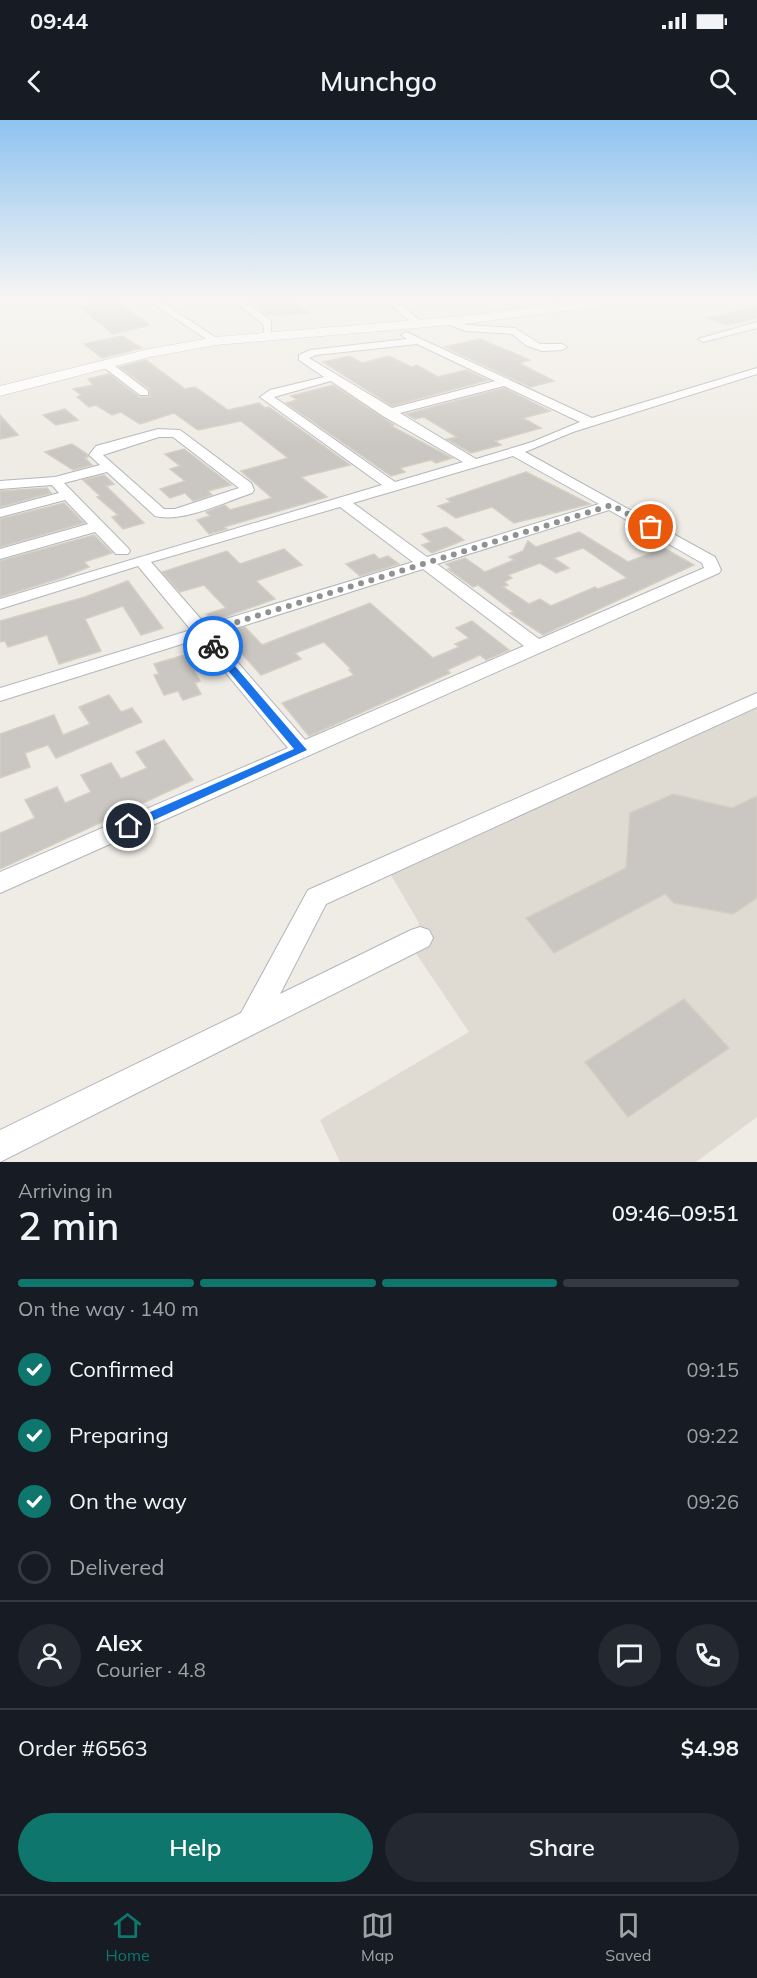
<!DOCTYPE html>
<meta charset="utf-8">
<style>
:root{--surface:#171b24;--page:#242831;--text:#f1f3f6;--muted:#9ea1a6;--line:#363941;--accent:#0f766e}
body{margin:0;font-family:Mulish,sans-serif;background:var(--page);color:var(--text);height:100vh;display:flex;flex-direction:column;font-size:22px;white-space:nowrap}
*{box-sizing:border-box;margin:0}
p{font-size:20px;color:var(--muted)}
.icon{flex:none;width:33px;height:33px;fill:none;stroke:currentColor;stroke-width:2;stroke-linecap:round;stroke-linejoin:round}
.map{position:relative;height:1042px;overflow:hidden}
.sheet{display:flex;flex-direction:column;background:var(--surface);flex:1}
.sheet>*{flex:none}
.pin{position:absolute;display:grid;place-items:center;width:51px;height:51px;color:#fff;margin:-26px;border:3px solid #fff;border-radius:50%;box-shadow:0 2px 6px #0007}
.courier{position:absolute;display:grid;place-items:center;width:60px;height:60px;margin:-30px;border:4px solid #1a73e8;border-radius:50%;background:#fff;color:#222;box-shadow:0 2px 8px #0007}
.headline em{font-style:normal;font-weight:600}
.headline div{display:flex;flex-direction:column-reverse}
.headline{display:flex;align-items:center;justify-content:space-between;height:102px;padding:0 18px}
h1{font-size:39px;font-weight:600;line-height:45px}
.bar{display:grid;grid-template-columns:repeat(4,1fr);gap:9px 6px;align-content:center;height:72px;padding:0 18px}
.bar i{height:8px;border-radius:4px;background:var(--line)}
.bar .active{background:var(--accent)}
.bar p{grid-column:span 4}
.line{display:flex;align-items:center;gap:15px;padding:0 18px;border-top:2px solid var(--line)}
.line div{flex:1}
.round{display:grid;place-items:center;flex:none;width:63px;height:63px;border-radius:32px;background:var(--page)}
ol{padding:0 18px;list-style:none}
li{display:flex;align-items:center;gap:18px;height:66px}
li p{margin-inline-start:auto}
li .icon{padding:6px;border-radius:50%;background:var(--accent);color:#fff;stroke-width:4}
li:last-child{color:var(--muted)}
li i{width:33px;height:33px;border:3px solid var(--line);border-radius:50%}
.cta{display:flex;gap:12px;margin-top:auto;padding:12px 18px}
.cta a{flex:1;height:69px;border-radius:36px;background:var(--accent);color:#fff;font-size:24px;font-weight:600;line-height:69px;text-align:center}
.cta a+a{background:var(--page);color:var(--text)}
.status{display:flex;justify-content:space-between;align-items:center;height:42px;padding:0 30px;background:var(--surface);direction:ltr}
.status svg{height:16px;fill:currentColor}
header{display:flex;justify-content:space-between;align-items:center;height:78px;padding:0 18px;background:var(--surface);font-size:27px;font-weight:600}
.tabs{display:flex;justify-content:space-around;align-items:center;height:84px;border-top:2px solid var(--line);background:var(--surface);font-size:16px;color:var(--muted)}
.tabs a{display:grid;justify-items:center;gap:3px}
.tabs .active{color:var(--accent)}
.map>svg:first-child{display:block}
.education{fill:#dfdbd3}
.building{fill:#cac7c2;stroke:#d4cec3;stroke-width:1.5;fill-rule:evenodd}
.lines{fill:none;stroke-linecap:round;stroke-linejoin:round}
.street-casing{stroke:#b2b6ba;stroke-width:2}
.secondary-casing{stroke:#b1b5ba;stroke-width:1}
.street{fill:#fff;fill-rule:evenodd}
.secondary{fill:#fff;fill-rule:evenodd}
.route{fill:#1a73e8}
.done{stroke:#909292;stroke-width:6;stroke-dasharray:0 10.8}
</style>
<div class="status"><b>09:44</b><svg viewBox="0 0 49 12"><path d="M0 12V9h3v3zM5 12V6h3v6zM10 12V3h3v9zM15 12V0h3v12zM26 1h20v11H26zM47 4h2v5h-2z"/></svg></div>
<header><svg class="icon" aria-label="back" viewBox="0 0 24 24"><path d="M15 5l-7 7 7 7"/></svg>Munchgo<svg class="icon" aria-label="search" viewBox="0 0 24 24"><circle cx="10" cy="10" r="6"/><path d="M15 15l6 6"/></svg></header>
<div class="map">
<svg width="757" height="1042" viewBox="0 0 757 1042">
<rect width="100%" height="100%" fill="#efece5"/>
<!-- education -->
<path class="education" d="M757 573V997L696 1042H340L320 1000 469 912 413 829 419 803 384 743Z"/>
<!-- building -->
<g class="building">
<path d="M89 180H115L150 205 113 214 79 187 94 185Z"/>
<path d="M288 180 309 193 269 196 256 183Z"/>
<path d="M757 186V198L727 205 707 198Z"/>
<path d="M122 216 142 228 102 238 84 224Z"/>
<path d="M480 219 530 240 519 243 554 261 530 267 445 227Z"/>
<path d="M349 236 362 243 389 236 412 247 417 245 438 257 466 250 488 260 392 286 323 242Z"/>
<path d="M146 240 185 269 195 267 228 290 259 283 265 288 269 287 350 345 301 357 327 377 224 407 227 409 209 414 197 400 210 396 206 392 225 385 230 390 272 378 241 351 288 338 241 301 198 310 174 293 140 304 121 292 112 295 96 285 89 287 77 277 81 275 73 269 93 265 88 259 109 254 139 277H150L149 269 120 247Z"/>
<path d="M333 265 394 305 391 306 452 338 436 343 431 340 400 348 405 352 391 356 286 283 297 280 291 276Z"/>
<path d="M504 268 550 291 523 298 541 308 495 321 501 325 471 333 447 319 457 317 424 297 415 299 406 294Z"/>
<path d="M65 289 78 300 56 305 43 295Z"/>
<path d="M0 295 18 315 0 319Z"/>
<path d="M72 324 87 334 88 337 85 338 92 345 73 350 45 332Z"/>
<path d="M184 329 231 365 208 371 212 375 193 381 185 373 170 378 160 369 185 361 170 349 180 346 165 334Z"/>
<path d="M526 352 590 384 514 403 492 387 456 398 438 386 451 382 447 379Z"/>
<path d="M104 355 114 364 106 366 144 403 123 409 112 397 118 395 97 377 100 376 83 360Z"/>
<path d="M47 368 51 373 0 387V371Z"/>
<path d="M64 383 84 403 0 427V399Z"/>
<path d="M446 407 464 420 432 433 422 425 431 422 422 414Z"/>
<path d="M579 412 628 442 664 428 694 445 543 515 510 493 514 492 478 465 473 467 448 449 451 448 446 444 465 438 485 452 514 440 509 437 523 431 528 421 536 427ZM583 428 627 458 598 469 595 467 551 486 540 479 529 484 503 467 508 465 504 462 512 458 508 455 540 443 556 453 569 448 554 438Z"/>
<path d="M94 415 112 433 84 442 89 447 61 458 0 477V441Z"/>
<path d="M284 429 302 445 256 461 275 479 213 501 207 494 226 488 204 465 180 472 162 452 227 431 240 444Z"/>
<path d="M374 434 379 439 388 436 399 444 360 456 346 444Z"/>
<path d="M128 461 163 508 141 515 123 486 85 499 101 531 59 544 47 515 8 527 5 521 0 522V501L85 477Z"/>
<path d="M370 483 433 538 459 527 455 524 469 518 456 508 472 501 509 530 486 540 480 535 447 550 450 553 309 616 282 583 354 555 349 550 351 549 324 522 295 533 301 539 261 555 224 514 245 507 262 525Z"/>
<path d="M185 535 200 561 195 563 201 574 183 580 178 571 164 575 154 555 159 554 154 544Z"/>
<path d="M109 575 121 592 132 588 142 602 56 638 48 625 25 633 30 647 0 658V614L54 595 63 615 90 604 79 587Z"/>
<path d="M164 620 193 660 0 749V713L35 698 25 680 57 667 65 683 91 672 81 655 111 643 121 659 147 648 136 632Z"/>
<path d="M673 674 732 688 757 676V778L733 794 674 783 665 774 554 833 526 798 626 748 630 693Z"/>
<path d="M684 879 729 928 628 997 585 942Z"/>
</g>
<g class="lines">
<defs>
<g id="street">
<path d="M148 180H159L221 221 212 223Z"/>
<path d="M240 180H249V184L271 201V217H265L263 204 241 187Z"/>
<path d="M534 180H545L558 189 550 191Z"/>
<path d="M392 182H398L423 203V207H417L392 186Z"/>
<path d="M450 199 467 205 515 208 540 224H562L567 227 562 230 542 231 527 226 512 214 466 211 447 204 445 202Z"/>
<path d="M757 202V208L703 222 698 219Z"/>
<path d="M406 212 592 298 757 248V254L573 312 525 332 715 437 721 450 719 453 0 773V752L288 628 198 519 0 581V568L191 510 138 446 0 489V479L382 365 260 277 270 270 324 257 299 240V235L310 230 407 219 401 215ZM417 224 495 261 392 288 309 238 316 235ZM331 261 383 296 463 342 395 362 274 277ZM504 266 580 302 532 322 476 339 400 293ZM513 336 599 384 427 437 353 383ZM340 387 413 442 206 505 151 442ZM609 390 702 443 704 448 539 519 437 444ZM423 449 524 526 305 620 214 515Z"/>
<path d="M102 242H110L148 271V275H140L102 246Z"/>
<path d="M158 309 180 310 251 363 254 370 252 373C225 382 182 403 155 396L107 352 64 363 128 428 130 431 128 434H116L95 412 0 439V429L88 404 65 380 0 397V389L59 373 52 365 0 369V361L55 357 100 345 89 335 96 326ZM159 317H173L239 368 175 389H164L103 335Z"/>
<path d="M757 573V587L326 784 280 874 411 810 420 807 429 810 433 818 429 826 0 1042V1010L241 893 308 770Z"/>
</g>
<path id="secondary" d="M586 180H624L618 184 463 204 216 225 150 237 0 276V266L149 229 216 217 463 196Z"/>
</defs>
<!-- street casing -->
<use href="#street" class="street-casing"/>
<!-- secondary casing -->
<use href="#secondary" class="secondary-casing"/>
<!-- street -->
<use href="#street" class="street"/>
<!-- secondary -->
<use href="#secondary" class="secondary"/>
</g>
<!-- sky -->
<linearGradient id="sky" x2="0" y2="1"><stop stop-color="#8ec3f0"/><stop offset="0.55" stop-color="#f8f6f3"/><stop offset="1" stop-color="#f8f6f3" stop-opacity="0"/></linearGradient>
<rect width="757" height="326" fill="url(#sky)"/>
<!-- route -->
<path class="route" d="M209 524H216L307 630 134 709H125V703L294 629 209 528Z"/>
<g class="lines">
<!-- done -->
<path class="done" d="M213 526 202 513 612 385 651 407"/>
</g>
</svg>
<div class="pin" style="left:651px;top:407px;background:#ea580c"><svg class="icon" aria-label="bag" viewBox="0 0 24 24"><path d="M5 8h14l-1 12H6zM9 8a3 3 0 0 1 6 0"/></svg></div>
<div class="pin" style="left:129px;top:706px;background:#1f2937"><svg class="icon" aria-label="home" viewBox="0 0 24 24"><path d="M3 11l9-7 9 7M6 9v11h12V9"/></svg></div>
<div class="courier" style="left:213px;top:526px"><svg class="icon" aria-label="bike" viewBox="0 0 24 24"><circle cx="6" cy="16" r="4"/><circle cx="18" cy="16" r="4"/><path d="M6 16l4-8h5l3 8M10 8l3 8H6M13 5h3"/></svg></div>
</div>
<section class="sheet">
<div class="headline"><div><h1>2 min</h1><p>Arriving in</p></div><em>09:46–09:51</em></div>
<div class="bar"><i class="active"></i><i class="active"></i><i class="active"></i><i></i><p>On the way · 140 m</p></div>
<ol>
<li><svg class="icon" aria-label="check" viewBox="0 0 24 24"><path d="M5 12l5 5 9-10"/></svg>Confirmed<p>09:15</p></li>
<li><svg class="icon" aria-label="check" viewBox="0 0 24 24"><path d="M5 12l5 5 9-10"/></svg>Preparing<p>09:22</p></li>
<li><svg class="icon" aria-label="check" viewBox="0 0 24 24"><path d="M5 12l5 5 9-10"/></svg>On the way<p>09:26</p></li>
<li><i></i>Delivered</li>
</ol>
<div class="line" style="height:108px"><a class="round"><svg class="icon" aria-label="person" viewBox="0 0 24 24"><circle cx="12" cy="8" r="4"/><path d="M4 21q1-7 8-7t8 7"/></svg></a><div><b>Alex</b><p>Courier · 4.8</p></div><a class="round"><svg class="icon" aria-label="chat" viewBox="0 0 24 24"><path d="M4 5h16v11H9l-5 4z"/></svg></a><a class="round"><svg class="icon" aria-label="phone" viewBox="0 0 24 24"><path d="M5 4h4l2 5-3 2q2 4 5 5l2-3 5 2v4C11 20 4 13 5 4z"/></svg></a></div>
<div class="line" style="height:78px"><div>Order #6563</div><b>$4.98</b></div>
<div class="cta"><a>Help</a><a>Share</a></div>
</section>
<nav class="tabs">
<a class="active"><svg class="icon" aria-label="home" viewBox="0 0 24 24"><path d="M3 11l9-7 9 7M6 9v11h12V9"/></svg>Home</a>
<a><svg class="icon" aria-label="map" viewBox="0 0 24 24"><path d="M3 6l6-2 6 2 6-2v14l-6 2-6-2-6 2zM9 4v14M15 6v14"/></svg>Map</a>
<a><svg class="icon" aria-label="saved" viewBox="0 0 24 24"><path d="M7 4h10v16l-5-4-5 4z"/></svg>Saved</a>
</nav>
